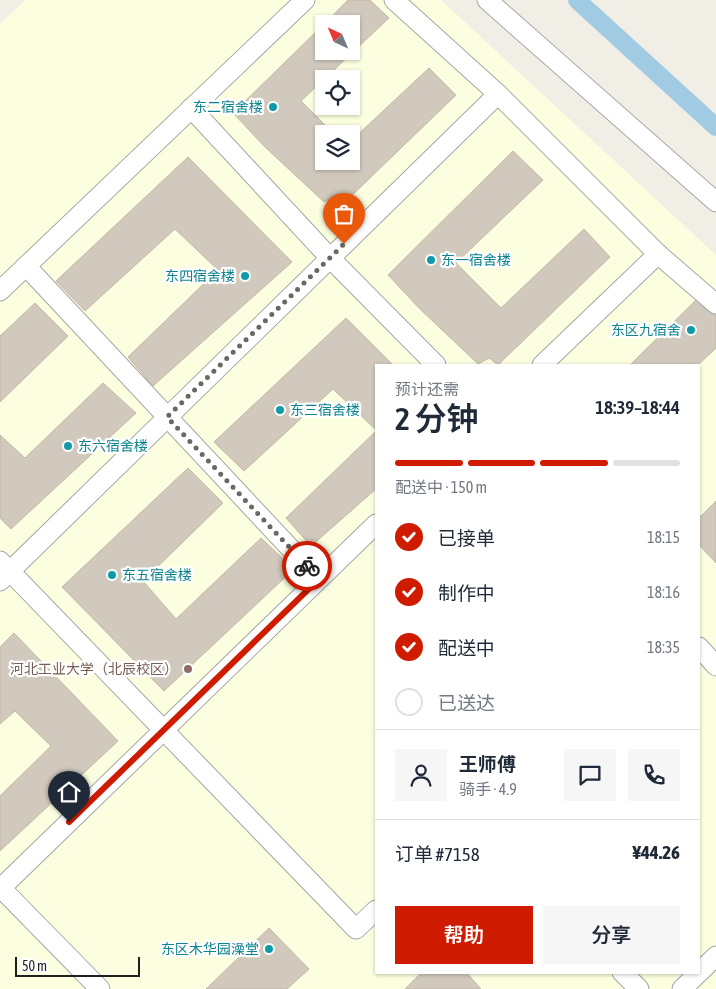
<!DOCTYPE html>
<html lang="zh">
<meta charset="utf-8">
<style>
:root{--surface:#fff;--page:#f6f6f7;--text:#1f2937;--muted:#747a83;--line:#e0e1e3;--accent:#cf1b00}
body{margin:0;font-family:"Asap Condensed","Noto Sans SC",sans-serif;background:var(--page);color:var(--text);height:100vh;display:flex;flex-direction:column;font-size:19px;white-space:nowrap}
*{box-sizing:border-box;margin:0}
p{font-size:16px;color:var(--muted)}
.icon{flex:none;width:28px;height:28px;fill:none;stroke:currentColor;stroke-width:2;stroke-linecap:round;stroke-linejoin:round}
.map{position:relative;flex:1;overflow:hidden}
.sheet{position:absolute;left:375px;top:364px;width:325px;height:610px;display:flex;flex-direction:column;background:var(--surface);border-radius:0px;box-shadow:0 1px 4px #0004}
.sheet>*{flex:none}
.needle{width:32px;rotate:316deg}
.tools{position:absolute;left:315px;top:15px;display:grid;gap:10px}
.tools a{display:grid;place-items:center;width:45px;height:45px;border-radius:0px;background:var(--surface);box-shadow:0 1px 4px #0004;font-size:25px}
.scale{position:absolute;left:15px;bottom:12px;width:125px;box-sizing:border-box;padding-left:5px;border:2px solid #1f1f1f;border-top:0;font-size:14px;line-height:18px;white-space:nowrap;color:#1f1f1f;-webkit-text-stroke:4px #fff;paint-order:stroke}
.pin{position:absolute;display:grid;place-items:center;width:42px;height:42px;color:#fff;margin:-51px -21px;border-radius:50% 50% 50% 0;rotate:-45deg;box-shadow:0 0 5px #0007}
.pin .icon{rotate:45deg}
.courier{position:absolute;display:grid;place-items:center;width:50px;height:50px;margin:-25px;border:4px solid #cf1b00;border-radius:50%;background:#fff;color:#222;box-shadow:0 1px 6px #0007}
.overview em{font-style:normal;font-weight:600}
.overview div{display:flex;flex-direction:column-reverse}
.overview{display:flex;align-items:center;justify-content:space-between;height:85px;padding:0 20px}
h1{font-size:32px;font-weight:600;line-height:38px}
.bar{display:grid;grid-template-columns:repeat(4,1fr);gap:8px 5px;align-content:center;height:60px;padding:0 20px}
.bar i{height:6px;border-radius:4px;background:var(--line)}
.bar .selected{background:var(--accent)}
.bar p{grid-column:span 4}
.line{display:flex;align-items:center;gap:12px;padding:0 20px;border-top:1px solid var(--line)}
.line div{flex:1}
.round{display:grid;place-items:center;flex:none;width:52px;height:52px;border-radius:0px;background:var(--page)}
ol{padding:0 20px;list-style:none}
li{display:flex;align-items:center;gap:15px;height:55px}
li p{margin-inline-start:auto}
li .icon{padding:5px;border-radius:50%;background:var(--accent);color:#fff;stroke-width:4}
li:last-child{color:var(--muted)}
li i{width:28px;height:28px;border:2px solid var(--line);border-radius:50%}
.cta{display:flex;gap:10px;margin-top:auto;padding:10px 20px}
.cta a{flex:1;height:58px;border-radius:0px;background:var(--accent);color:#fff;font-size:20px;font-weight:600;line-height:58px;text-align:center}
.cta a+a{background:var(--page);color:var(--text)}
.map>svg:first-child{display:block}
.education{fill:#fbffe0;fill-rule:evenodd}
.lines{fill:none;stroke-linecap:round;stroke-linejoin:round}
.canal{stroke:#a1cbe3;stroke-width:18}
.building{fill:#d1c9bd;stroke:#c4b7a6}
.minor-casing{stroke:#a6a6a6;stroke-width:21}
.minor{stroke:#fff;stroke-width:19}
.done{stroke:#686864;stroke-width:5;stroke-dasharray:0 9}
.route{stroke:#cf1b00;stroke-width:6}
.culture-dot{fill:#0f9aa8;stroke:#fff;stroke-width:2}
.education-dot{fill:#8d6e63;stroke:#fff;stroke-width:2}
.labels{text-anchor:middle;stroke-width:4.5;stroke-linejoin:round;paint-order:stroke}
.culture-label{font-size:14px;fill:#0d838f;stroke:#fff;text-anchor:end}
.education-label{font-size:14px;fill:#785e54;stroke:#fff;text-anchor:end}
</style>
<div class="map">
<svg width="716" height="989" viewBox="0 0 716 989">
<rect width="100%" height="100%" fill="#f1efe5"/>
<!-- education -->
<path class="education" d="M25 0H441L716 255V989H0V24ZM324 24H351V51H324ZM324 79H351V106H324ZM324 134H351V161H324ZM376 365H699V972H376Z"/>
<g class="lines">
<!-- canal -->
<path class="canal" d="M577 0 716 127"/>
</g>
<!-- building -->
<g class="building">
<path d="M348 0H370L389 18 301 101 334 134H324V161H351V141L429 68 456 95 343 204 334 196 324 202 265 147 233 113 324 24V51H351V24H324Z"/>
<path d="M513 151 543 180 456 263 501 308 584 229 610 257 498 365 489 358 478 364 420 309 388 275Z"/>
<path d="M188 157 292 262 153 386 128 357 218 270 175 229 85 311 56 281Z"/>
<path d="M701 295 716 311V348L698 365H630Z"/>
<path d="M35 303 68 336 0 402V336Z"/>
<path d="M346 318 393 365H376V430L333 389 244 471 214 442Z"/>
<path d="M103 383 136 413 11 529 0 518V435L25 458Z"/>
<path d="M376 431V489L311 546 286 518Z"/>
<path d="M188 468 223 503 143 581 176 619 261 538 294 569 164 691 62 587Z"/>
<path d="M716 501V563L699 545V518Z"/>
<path d="M14 633 118 741 0 851V796L51 746 15 711 0 724V647Z"/>
<path d="M269 928 309 969 287 989H206Z"/>
<path d="M422 972H466L481 989H405Z"/>
</g>
<g class="lines">
<defs>
<g id="minor">
<path d="M394 0 498 94 658 254 716 304"/>
<path d="M487 0 716 202"/>
<path d="M191 108 330 258 436 365"/>
<path d="M26 266 319 579"/>
<path d="M0 291 305 0"/>
<path d="M542 365 658 254"/>
<path d="M0 561 356 929 376 910"/>
<path d="M0 581 498 94"/>
<path d="M699 647 716 666"/>
<path d="M0 887 100 989"/>
<path d="M0 889 376 524"/>
<path d="M622 972 639 989"/>
<path d="M682 989 716 956"/>
</g>
</defs>
<!-- minor casing -->
<use href="#minor" class="minor-casing"/>
<!-- minor -->
<use href="#minor" class="minor"/>
</g>
<g class="lines">
<!-- done -->
<path class="done" d="M307 566 167 417 344 244"/>
<!-- route -->
<path class="route" d="M69 822 319 579 307 566"/>
</g>
<!-- markers -->
<g class="culture-dot">
<circle cx="273" cy="107" r="5"/>
<circle cx="431" cy="260" r="5"/>
<circle cx="245" cy="276" r="5"/>
<circle cx="691" cy="330" r="5"/>
<circle cx="280" cy="410" r="5"/>
<circle cx="68" cy="446" r="5"/>
<circle cx="112" cy="575" r="5"/>
<circle cx="269" cy="949" r="5"/>
</g>
<circle class="education-dot" cx="188" cy="669" r="5"/>
<g class="labels">
<!-- culture labels -->
<g class="culture-label">
<text x="263" y="112">东二宿舍楼</text>
<text x="441" y="265" text-anchor="start">东一宿舍楼</text>
<text x="235" y="281">东四宿舍楼</text>
<text x="681" y="335">东区九宿舍</text>
<text x="290" y="415" text-anchor="start">东三宿舍楼</text>
<text x="78" y="451" text-anchor="start">东六宿舍楼</text>
<text x="122" y="580" text-anchor="start">东五宿舍楼</text>
<text x="259" y="954">东区木华园澡堂</text>
</g>
<!-- education labels -->
<g class="education-label">
<text x="178" y="674">河北工业大学（北辰校区）</text>
</g>
</g>
</svg>
<div class="tools">
<a><svg class="needle" viewBox="-14 -14 28 28"><path d="M0-13l5 13h-10z" fill="#e53935"/><path d="M0 13l5-13h-10z" fill="#747a83"/></svg></a>
<a><svg class="icon" aria-label="locate" viewBox="0 0 24 24"><circle cx="12" cy="12" r="6"/><path d="M12 2v4M12 18v4M2 12h4M18 12h4"/></svg></a>
<a><svg class="icon" aria-label="layers" viewBox="0 0 24 24"><path d="M12 4l9 5-9 5-9-5zM3 14l9 5 9-5"/></svg></a>
</div>
<div class="scale">50 m</div>
<div class="pin" style="left:344px;top:244px;background:#ea580c"><svg class="icon" aria-label="bag" viewBox="0 0 24 24"><path d="M5 8h14l-1 12H6zM9 8a3 3 0 0 1 6 0"/></svg></div>
<div class="pin" style="left:69px;top:822px;background:#1f2937"><svg class="icon" aria-label="home" viewBox="0 0 24 24"><path d="M3 11l9-7 9 7M6 9v11h12V9"/></svg></div>
<div class="courier" style="left:307px;top:566px"><svg class="icon" aria-label="bike" viewBox="0 0 24 24"><circle cx="6" cy="16" r="4"/><circle cx="18" cy="16" r="4"/><path d="M6 16l4-8h5l3 8M10 8l3 8H6M13 5h3"/></svg></div>
<section class="sheet">
<div class="overview"><div><h1>2 分钟</h1><p>预计还需</p></div><em>18:39–18:44</em></div>
<div class="bar"><i class="selected"></i><i class="selected"></i><i class="selected"></i><i></i><p>配送中 · 150 m</p></div>
<ol>
<li><svg class="icon" aria-label="check" viewBox="0 0 24 24"><path d="M5 12l5 5 9-10"/></svg>已接单<p>18:15</p></li>
<li><svg class="icon" aria-label="check" viewBox="0 0 24 24"><path d="M5 12l5 5 9-10"/></svg>制作中<p>18:16</p></li>
<li><svg class="icon" aria-label="check" viewBox="0 0 24 24"><path d="M5 12l5 5 9-10"/></svg>配送中<p>18:35</p></li>
<li><i></i>已送达</li>
</ol>
<div class="line" style="height:90px"><a class="round"><svg class="icon" aria-label="person" viewBox="0 0 24 24"><circle cx="12" cy="8" r="4"/><path d="M4 21q1-7 8-7t8 7"/></svg></a><div><b>王师傅</b><p>骑手 · 4.9</p></div><a class="round"><svg class="icon" aria-label="chat" viewBox="0 0 24 24"><path d="M4 5h16v11H9l-5 4z"/></svg></a><a class="round"><svg class="icon" aria-label="phone" viewBox="0 0 24 24"><path d="M5 4h4l2 5-3 2q2 4 5 5l2-3 5 2v4C11 20 4 13 5 4z"/></svg></a></div>
<div class="line" style="height:65px"><div>订单 #7158</div><b>¥44.26</b></div>
<div class="cta"><a>帮助</a><a>分享</a></div>
</section>
</div>
